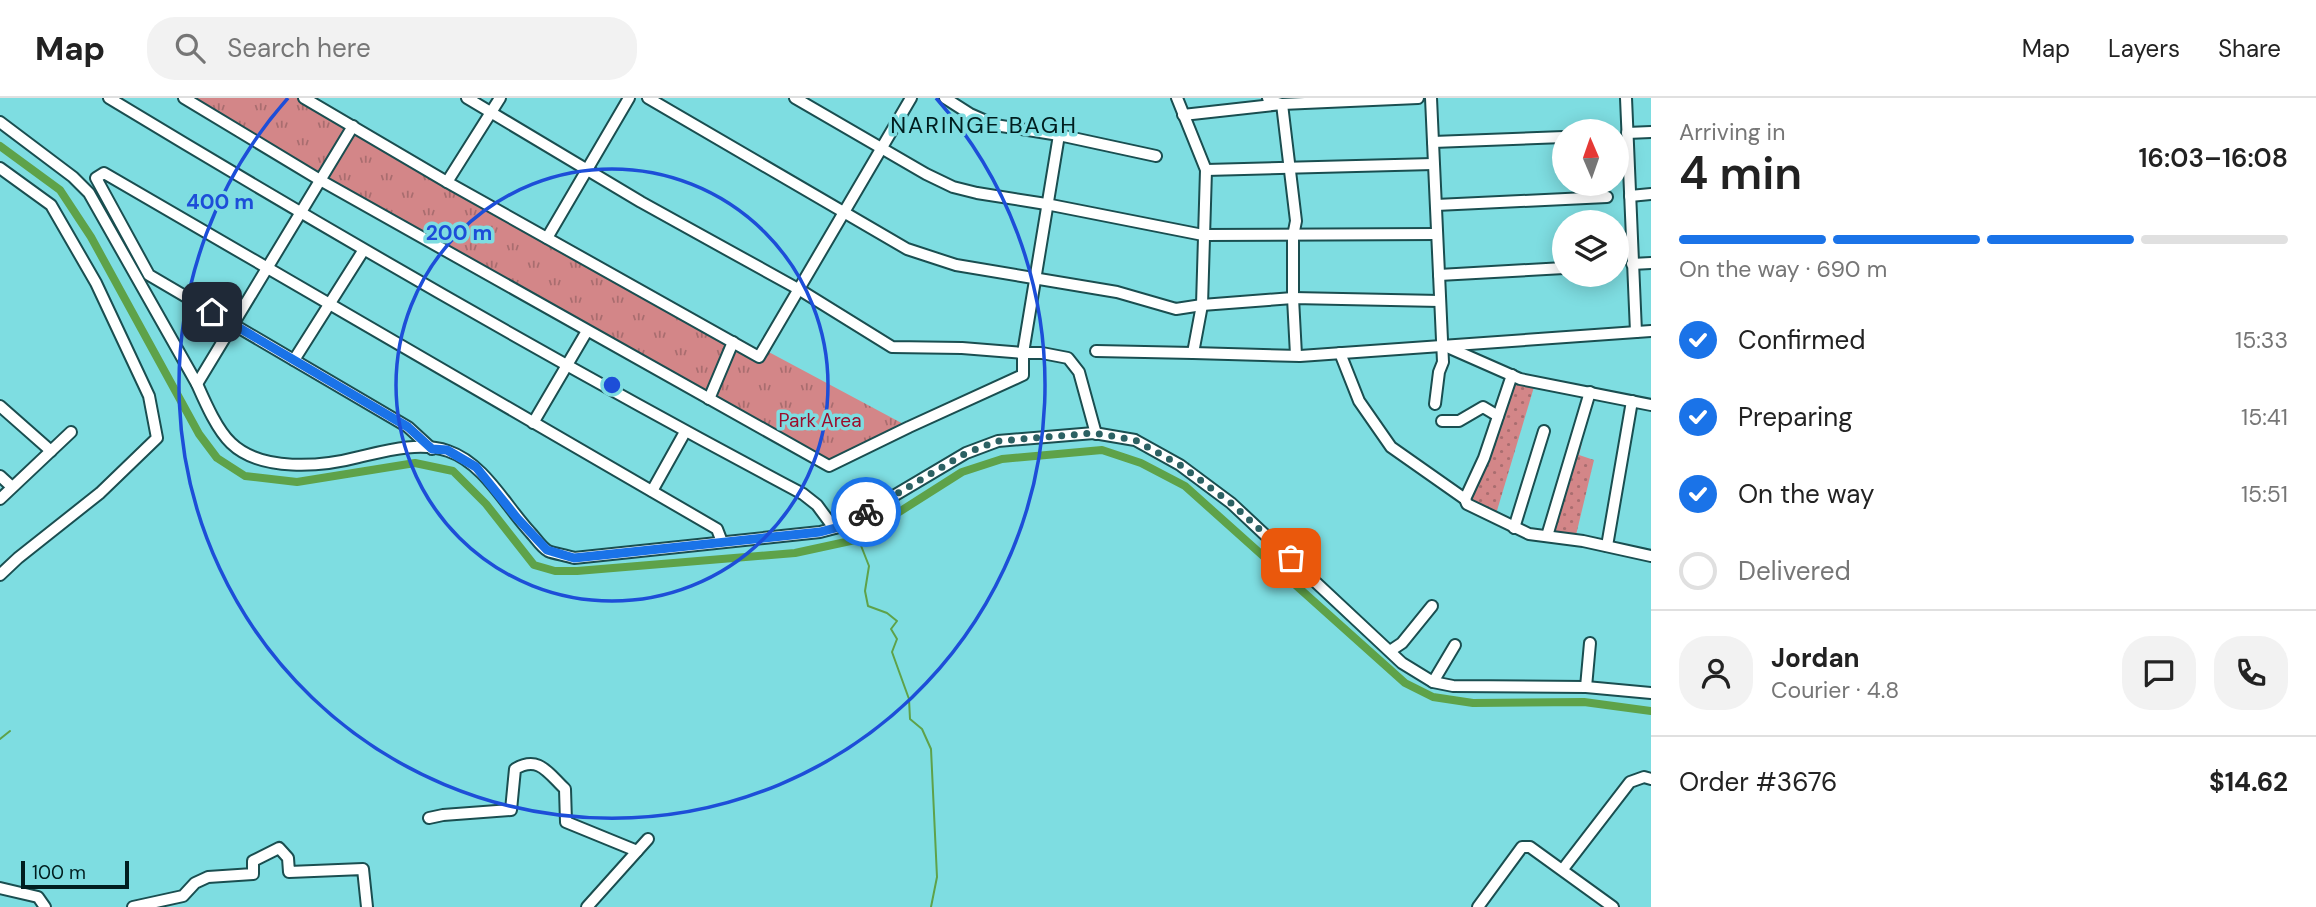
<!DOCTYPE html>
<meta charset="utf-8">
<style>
:root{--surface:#fff;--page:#f2f2f2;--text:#222;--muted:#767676;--line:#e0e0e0;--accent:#1a73e8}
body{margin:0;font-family:"DM Sans",sans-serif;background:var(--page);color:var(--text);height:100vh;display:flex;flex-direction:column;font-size:26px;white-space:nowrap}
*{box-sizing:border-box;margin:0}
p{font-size:23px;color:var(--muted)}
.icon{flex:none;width:38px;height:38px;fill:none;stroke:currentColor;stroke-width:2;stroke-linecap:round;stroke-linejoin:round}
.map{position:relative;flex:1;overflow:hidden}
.details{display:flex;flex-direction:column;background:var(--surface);width:665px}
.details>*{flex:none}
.needle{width:46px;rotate:358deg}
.controls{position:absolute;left:1552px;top:21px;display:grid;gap:14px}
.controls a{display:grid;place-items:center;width:77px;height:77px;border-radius:50%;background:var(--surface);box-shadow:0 4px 18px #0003;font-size:35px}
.scale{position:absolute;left:21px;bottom:18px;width:108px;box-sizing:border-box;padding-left:7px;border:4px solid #001e1f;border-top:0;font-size:19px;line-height:24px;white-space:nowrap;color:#001e1f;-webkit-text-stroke:5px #7edde1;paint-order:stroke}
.pin{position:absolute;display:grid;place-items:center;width:60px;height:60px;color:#fff;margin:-30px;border-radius:14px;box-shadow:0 4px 10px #0006}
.courier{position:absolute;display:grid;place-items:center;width:70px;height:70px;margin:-35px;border:5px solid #1a73e8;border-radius:50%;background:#fff;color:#222;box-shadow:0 2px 9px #0007}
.overview em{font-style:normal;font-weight:600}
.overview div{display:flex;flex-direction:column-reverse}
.overview{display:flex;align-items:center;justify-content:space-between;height:119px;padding:0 28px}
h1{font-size:46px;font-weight:600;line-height:52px}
.bar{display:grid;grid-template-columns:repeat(4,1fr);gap:10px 7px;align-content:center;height:84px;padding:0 28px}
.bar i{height:9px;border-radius:5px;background:var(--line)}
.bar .active{background:var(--accent)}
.bar p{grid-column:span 4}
.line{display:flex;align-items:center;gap:18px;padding:0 28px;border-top:2px solid var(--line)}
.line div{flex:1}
.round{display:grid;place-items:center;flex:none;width:74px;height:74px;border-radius:28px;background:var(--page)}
ol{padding:0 28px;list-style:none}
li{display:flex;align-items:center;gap:21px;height:77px}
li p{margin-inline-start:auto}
li .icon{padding:7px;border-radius:50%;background:var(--accent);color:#fff;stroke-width:4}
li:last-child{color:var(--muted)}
li i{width:38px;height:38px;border:4px solid var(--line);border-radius:50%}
header{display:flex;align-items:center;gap:42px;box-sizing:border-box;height:98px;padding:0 35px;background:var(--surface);border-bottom:2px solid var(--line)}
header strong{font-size:33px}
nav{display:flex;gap:38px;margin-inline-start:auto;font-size:24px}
.search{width:490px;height:63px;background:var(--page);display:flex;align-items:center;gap:18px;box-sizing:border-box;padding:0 24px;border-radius:28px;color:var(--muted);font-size:26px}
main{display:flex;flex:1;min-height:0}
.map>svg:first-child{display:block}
.grass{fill:url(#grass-tufts)}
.garden{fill:url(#garden-dots)}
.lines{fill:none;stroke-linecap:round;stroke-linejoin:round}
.stream{stroke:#5ea249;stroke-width:2}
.canal{stroke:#5ea249;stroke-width:8}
.minor-casing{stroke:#1a4e50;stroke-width:14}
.minor{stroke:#fff;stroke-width:10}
.done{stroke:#2c6163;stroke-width:7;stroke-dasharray:0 12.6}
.route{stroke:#1a73e8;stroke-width:9}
.ring{fill:none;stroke:#1d4ed8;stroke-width:3.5}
.labels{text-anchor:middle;stroke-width:7;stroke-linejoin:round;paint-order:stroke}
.park-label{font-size:19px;fill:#9c0c2b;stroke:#7edde1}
.quarter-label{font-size:23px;letter-spacing:2px;fill:#001e1f;stroke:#7edde1}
.centre{fill:#1d4ed8;stroke:#7edde1;stroke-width:3.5}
.ring-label{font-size:21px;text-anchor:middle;font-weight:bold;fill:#1d4ed8;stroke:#7edde1;stroke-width:7;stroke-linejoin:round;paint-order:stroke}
</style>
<header>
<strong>Map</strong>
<div class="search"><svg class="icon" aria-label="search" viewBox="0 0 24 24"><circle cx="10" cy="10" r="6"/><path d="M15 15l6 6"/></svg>Search here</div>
<nav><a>Map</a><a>Layers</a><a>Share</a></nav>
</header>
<main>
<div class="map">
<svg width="1651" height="809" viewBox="0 0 1651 809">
<defs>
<pattern id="grass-tufts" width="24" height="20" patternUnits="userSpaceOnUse" patternTransform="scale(1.75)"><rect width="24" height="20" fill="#d38688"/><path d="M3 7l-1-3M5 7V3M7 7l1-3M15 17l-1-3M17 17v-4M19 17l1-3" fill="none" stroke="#a96d6f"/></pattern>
<pattern id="garden-dots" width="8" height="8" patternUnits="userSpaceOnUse" patternTransform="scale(1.75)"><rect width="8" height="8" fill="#d38688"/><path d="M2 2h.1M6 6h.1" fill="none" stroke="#a96d6f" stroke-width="1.8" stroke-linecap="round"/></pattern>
</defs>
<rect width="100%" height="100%" fill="#7edde1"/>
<!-- grass -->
<path class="grass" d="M184 0H304L759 259 765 252 909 329 829 368Z"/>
<!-- garden -->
<g class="garden">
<path d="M1514 284 1534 289 1496 416 1468 400Z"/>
<path d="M1573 342 1582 345 1579 357 1594 362 1576 437 1547 433Z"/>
</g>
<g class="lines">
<!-- stream -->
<g class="stream">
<path d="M858 440 869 468 865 493 868 508 887 515 897 523 891 531 897 541 892 554 909 601 910 621 922 631 931 651 937 779 931 809"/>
<path d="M0 641 10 633"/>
</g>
<!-- canal -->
<path class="canal" d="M0 48 60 92 91 139 199 336 217 360 245 378 297 384 415 365 453 373 486 406 534 467 555 473H577L795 455 855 442 962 374 1002 361 1102 352 1141 365 1185 388 1405 585 1433 599 1473 605 1584 604 1651 613"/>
<defs>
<g id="minor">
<path d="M109 0C337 138 568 271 803 396L817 407 834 430"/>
<path d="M184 0 320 82 829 368 909 329 1023 277V255L1059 37"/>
<path d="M304 0 447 84 759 259 911 0"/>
<path d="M467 0 641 104 800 192 892 249 962 250 1023 255H1042L1068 260 1079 274 1096 336"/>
<path d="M648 0 907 151 956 167 1117 194 1176 211 1202 207 1293 200 1440 203"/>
<path d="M795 0 926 76 953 89 977 95 1046 106 1203 137 1437 136"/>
<path d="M945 0 970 16 995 27 1059 37 1156 58"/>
<path d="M1268 0 1269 3 1282 6 1296 123 1293 138V200L1296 257"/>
<path d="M1431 0 1443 264 1439 274 1435 306"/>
<path d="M1626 0 1636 234"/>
<path d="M1183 17 1282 6 1418 0"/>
<path d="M0 24 73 79 89 95 197 286C205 304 217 332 231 345 261 374 321 369 359 359 385 353 420 343 448 353 484 365 505 407 530 434 535 439 541 449 548 453 555 456 566 457 574 460L820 434 843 428 966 355 998 343 1094 335 1135 342 1180 367 1231 405 1402 565 1433 584 1453 588 1586 589 1651 595"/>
<path d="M1627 35 1651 34"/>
<path d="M1433 44 1564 39"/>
<path d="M0 70 51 107 96 185 149 298 157 340 100 395 18 460 0 477"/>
<path d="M1206 72 1433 66"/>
<path d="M447 84 500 0"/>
<path d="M1630 98 1651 96"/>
<path d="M1436 107 1607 99"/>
<path d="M547 140 629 0"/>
<path d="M1632 166 1651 165"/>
<path d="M1439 177 1564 170"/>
<path d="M1445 248 1520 281 1651 307"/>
<path d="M1096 253 1193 255 1202 207 1206 72 1177 0"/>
<path d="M1193 255 1300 258 1651 233"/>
<path d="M1340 255 1359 303 1391 349 1465 401 1467 406 1529 436 1583 443 1651 458"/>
<path d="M294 262 363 153"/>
<path d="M197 286 353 28"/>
<path d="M709 301 733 244"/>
<path d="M0 308 51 353"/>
<path d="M1442 323H1459L1483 309 1498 318"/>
<path d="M533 325 587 233"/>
<path d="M432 351 408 329 149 177 96 80 104 75 717 431 722 444"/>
<path d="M0 378 12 389"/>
<path d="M652 393 685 334"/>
<path d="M0 401 71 334"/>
<path d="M1465 401 1484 360 1512 277"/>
<path d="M1514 430 1544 333"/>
<path d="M1547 438 1590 294"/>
<path d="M1607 448 1632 303"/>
<path d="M1390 553 1402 545 1432 508"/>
<path d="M1433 584 1455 547"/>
<path d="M1586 589 1590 545"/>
<path d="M429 720 443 717 511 712 515 671C539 657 548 675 565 691L566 724 637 753"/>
<path d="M1563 771 1630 684 1644 679 1651 681"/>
<path d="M0 790 38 799 45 809"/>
<path d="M133 809 183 798 195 785 208 779 253 776V763L279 750 288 760 289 774 363 771 367 809"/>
<path d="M587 809 648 741"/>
<path d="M1478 809 1522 749H1530L1613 809"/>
</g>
</defs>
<!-- minor casing -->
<use href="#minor" class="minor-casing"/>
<!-- minor -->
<use href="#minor" class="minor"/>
</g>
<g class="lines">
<!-- done -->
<path class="done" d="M866 414 966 355 998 343 1094 335 1135 342 1180 367 1231 405 1291 460"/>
<!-- route -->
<path class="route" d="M212 214 408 329 432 351 447 352 476 369 517 420 547 452 574 460 820 434 843 428 866 414"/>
</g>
<!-- distance rings -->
<g class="ring">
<circle cx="612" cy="287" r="216"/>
<path d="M936 0A433 433 0 1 1 288 0"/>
</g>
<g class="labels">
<!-- park labels -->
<g class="park-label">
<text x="820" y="329">Park Area</text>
</g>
<!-- quarter labels -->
<g class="quarter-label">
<text x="984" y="35">NARINGE BAGH</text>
</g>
</g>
<circle cx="612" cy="287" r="10" class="centre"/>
<g class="ring-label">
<text x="220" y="111">400 m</text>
<text x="459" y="142">200 m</text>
</g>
</svg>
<div class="controls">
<a><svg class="needle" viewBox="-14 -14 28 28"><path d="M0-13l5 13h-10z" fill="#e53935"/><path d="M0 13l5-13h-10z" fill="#767676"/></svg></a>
<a><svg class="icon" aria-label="layers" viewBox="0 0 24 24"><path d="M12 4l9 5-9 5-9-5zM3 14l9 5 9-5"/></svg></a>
</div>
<div class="scale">100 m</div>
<div class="pin" style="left:1291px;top:460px;background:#ea580c"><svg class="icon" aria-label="bag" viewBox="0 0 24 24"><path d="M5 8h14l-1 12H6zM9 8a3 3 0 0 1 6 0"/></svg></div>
<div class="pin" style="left:212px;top:214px;background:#1f2937"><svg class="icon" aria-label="home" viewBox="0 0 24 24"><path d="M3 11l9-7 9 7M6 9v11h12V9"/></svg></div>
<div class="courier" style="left:866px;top:414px"><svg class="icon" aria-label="bike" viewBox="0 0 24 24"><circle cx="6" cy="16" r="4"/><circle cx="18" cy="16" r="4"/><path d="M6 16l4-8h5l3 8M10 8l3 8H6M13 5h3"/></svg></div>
</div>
<section class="details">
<div class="overview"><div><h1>4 min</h1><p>Arriving in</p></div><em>16:03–16:08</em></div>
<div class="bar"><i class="active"></i><i class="active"></i><i class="active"></i><i></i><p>On the way · 690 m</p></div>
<ol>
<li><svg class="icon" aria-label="check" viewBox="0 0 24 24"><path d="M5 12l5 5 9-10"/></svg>Confirmed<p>15:33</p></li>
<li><svg class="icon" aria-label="check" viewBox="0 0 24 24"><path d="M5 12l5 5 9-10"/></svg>Preparing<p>15:41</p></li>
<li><svg class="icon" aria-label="check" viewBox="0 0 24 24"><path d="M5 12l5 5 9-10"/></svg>On the way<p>15:51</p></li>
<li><i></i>Delivered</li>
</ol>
<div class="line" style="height:126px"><a class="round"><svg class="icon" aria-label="person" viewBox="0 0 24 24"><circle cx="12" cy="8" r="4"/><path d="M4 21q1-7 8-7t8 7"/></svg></a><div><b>Jordan</b><p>Courier · 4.8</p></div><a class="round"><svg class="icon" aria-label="chat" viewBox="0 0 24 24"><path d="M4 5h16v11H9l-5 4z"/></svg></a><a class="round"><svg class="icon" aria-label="phone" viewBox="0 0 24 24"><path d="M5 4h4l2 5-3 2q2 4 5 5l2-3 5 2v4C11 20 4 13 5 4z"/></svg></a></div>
<div class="line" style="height:91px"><div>Order #3676</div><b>$14.62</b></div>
</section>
</main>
